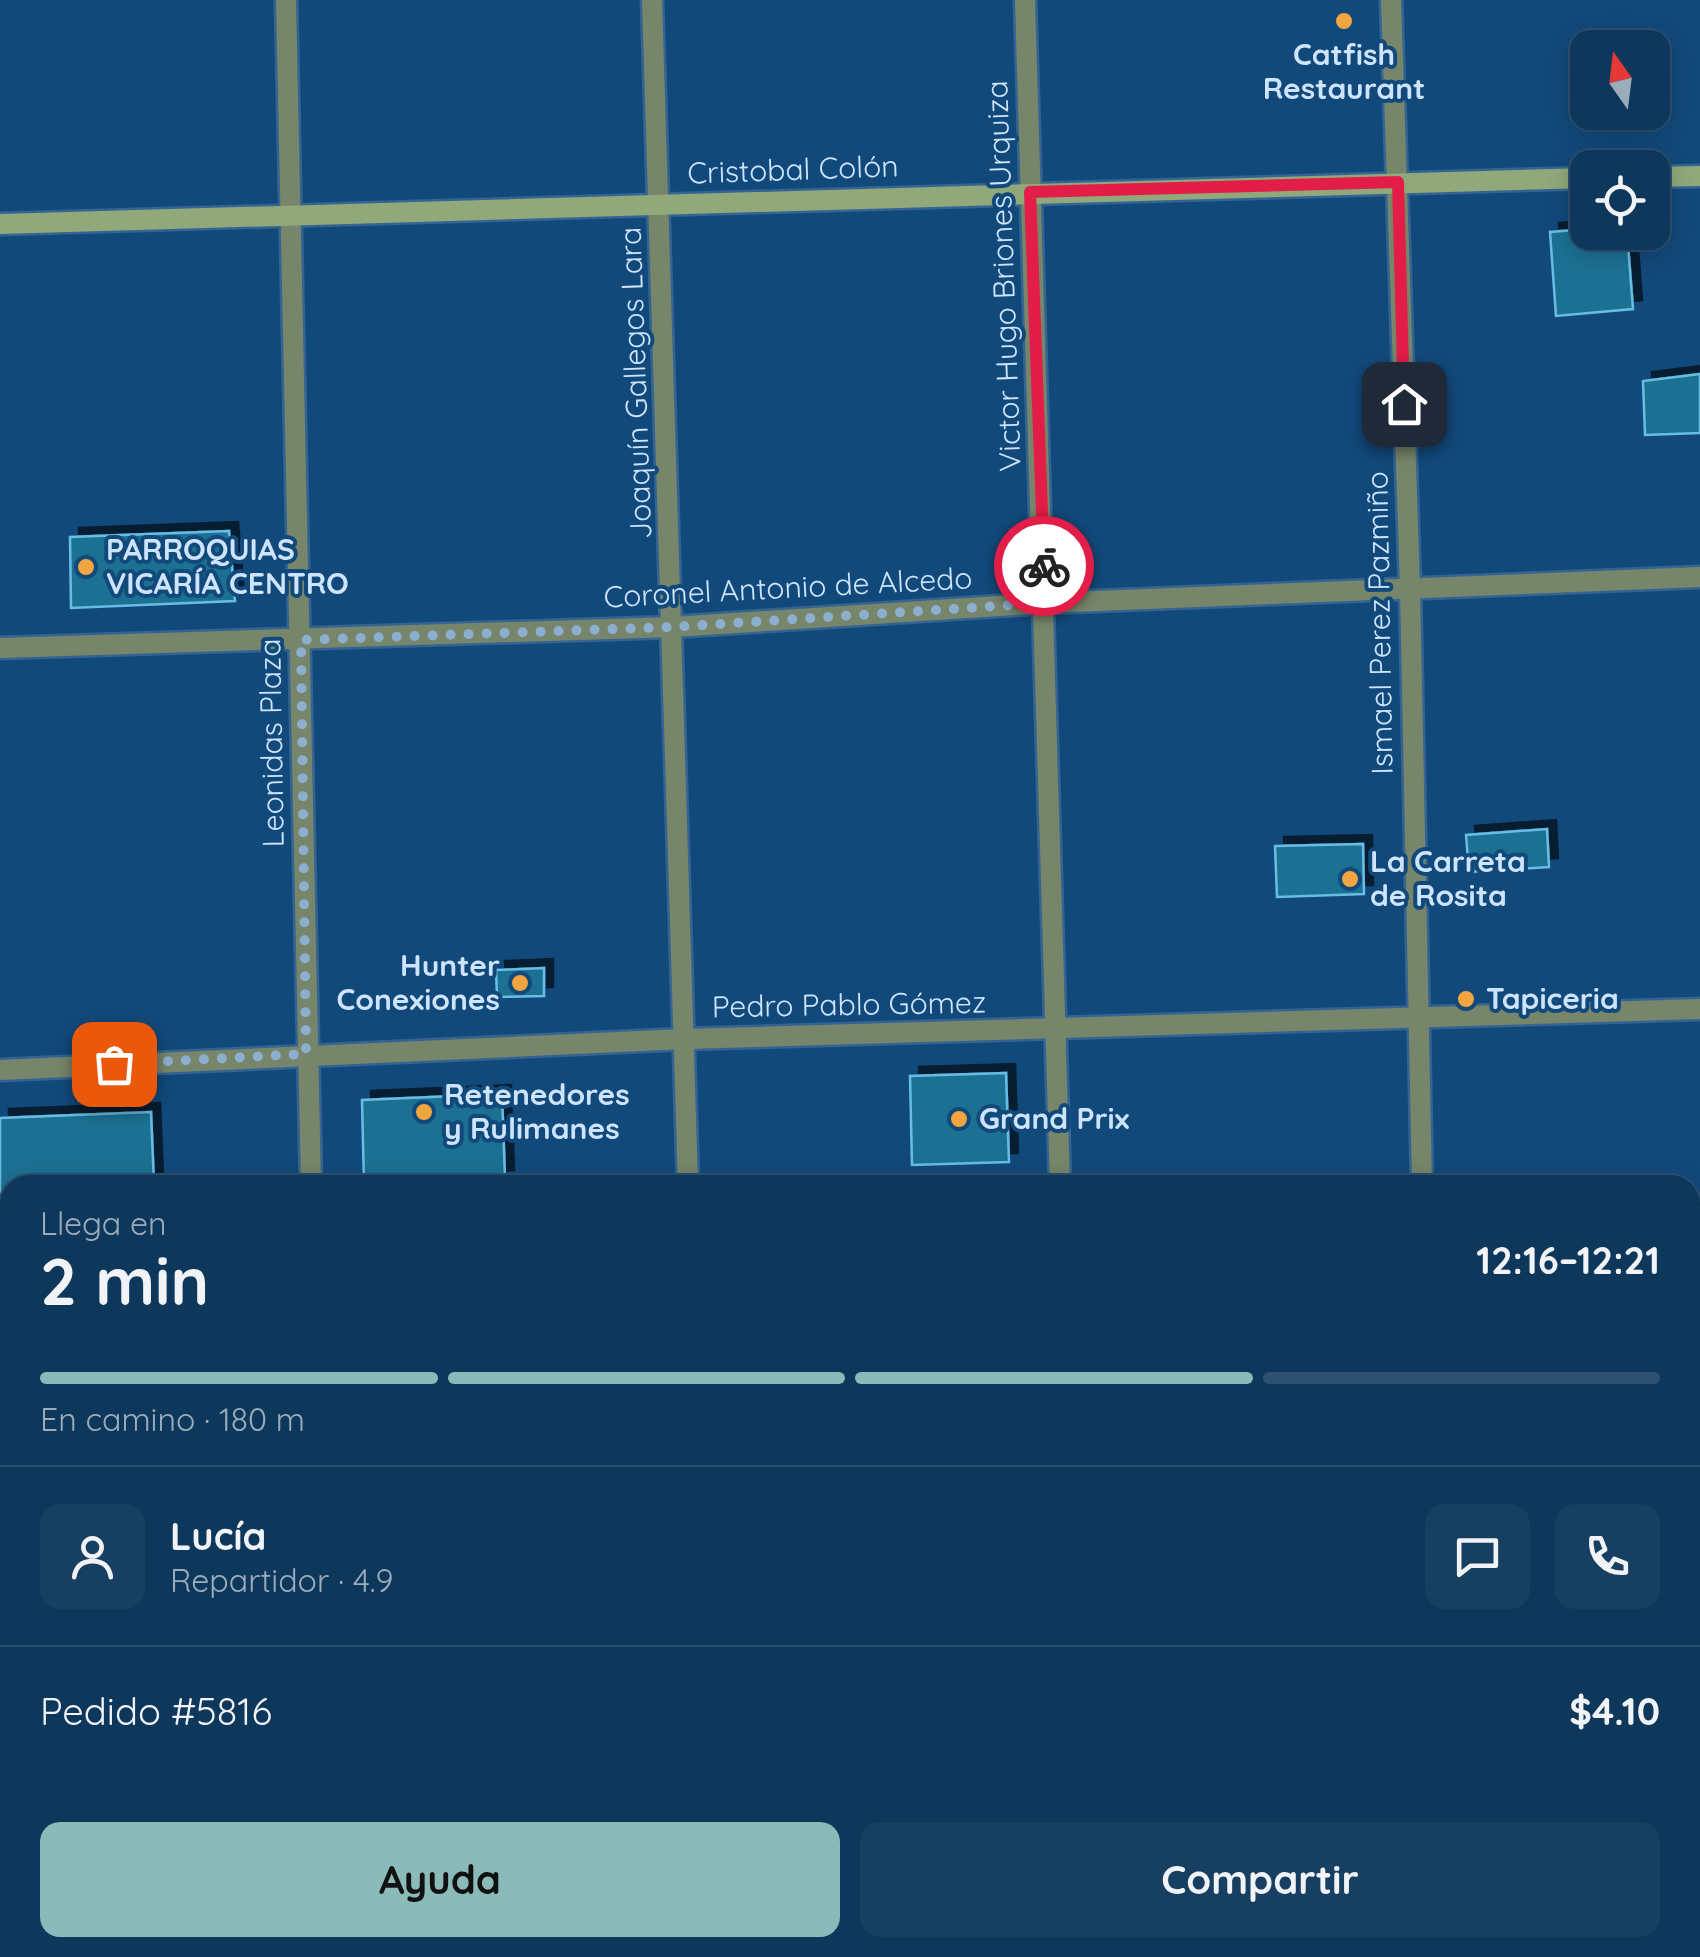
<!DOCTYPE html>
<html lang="es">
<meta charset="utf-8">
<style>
:root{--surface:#0e375c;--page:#173f62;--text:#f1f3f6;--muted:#9bacbb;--line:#2e5172;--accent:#8bbbb9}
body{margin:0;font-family:Quicksand,sans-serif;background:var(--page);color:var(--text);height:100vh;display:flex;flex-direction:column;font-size:38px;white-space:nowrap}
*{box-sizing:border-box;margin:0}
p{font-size:32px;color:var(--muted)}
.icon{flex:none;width:55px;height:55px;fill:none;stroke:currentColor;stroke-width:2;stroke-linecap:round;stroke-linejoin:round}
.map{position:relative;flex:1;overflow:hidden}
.side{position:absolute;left:0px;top:1175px;width:1700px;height:782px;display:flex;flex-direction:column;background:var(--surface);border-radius:30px 30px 0 0;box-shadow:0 5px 25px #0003,0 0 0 2px var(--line)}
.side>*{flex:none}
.needle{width:65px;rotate:346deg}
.buttons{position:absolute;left:1570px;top:30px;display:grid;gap:20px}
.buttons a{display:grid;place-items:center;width:100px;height:100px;border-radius:20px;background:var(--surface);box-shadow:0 5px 25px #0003,0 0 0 2px var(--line);font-size:50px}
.pin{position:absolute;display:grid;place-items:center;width:85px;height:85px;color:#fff;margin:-42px;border-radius:20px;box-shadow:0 5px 15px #0006}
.courier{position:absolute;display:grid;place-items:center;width:100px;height:100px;margin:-50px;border:8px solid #e11d48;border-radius:50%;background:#fff;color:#222;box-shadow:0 2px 12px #0007}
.headline em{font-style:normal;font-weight:700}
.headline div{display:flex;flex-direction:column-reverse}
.headline{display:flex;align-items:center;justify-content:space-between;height:170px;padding:0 40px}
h1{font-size:65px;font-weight:700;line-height:75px}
.bar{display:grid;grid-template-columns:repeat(4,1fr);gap:15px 10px;align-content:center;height:120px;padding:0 40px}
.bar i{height:12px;border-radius:8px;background:var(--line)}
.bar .active{background:var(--accent)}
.bar p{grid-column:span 4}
.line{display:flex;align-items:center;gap:25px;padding:0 40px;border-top:2px solid var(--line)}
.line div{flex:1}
.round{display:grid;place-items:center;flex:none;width:105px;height:105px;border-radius:20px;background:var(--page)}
.button{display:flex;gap:20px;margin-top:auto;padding:20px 40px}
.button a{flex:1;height:115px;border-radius:20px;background:var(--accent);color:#111;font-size:40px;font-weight:700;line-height:115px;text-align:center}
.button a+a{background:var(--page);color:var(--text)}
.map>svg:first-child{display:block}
.building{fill:#1e7193;stroke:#68bde5;stroke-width:2.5;filter:url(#shadow)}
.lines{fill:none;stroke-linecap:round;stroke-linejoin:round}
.street-casing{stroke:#346592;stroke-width:25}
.secondary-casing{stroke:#346592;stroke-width:25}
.street{stroke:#77866a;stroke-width:20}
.secondary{stroke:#91a87b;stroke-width:20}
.done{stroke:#8caecf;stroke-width:10;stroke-dasharray:0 18}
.route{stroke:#e11d48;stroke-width:12}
.poi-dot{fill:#f1a540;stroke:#12497b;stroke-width:4}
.labels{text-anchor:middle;stroke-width:8;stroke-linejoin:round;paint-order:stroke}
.poi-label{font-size:30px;font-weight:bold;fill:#cee4fc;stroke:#12497b;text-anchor:start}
.street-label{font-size:30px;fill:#cee4fc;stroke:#12497b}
</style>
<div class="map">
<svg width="1700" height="1957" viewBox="0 0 1700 1957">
<defs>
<filter id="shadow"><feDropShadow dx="9" dy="-9" stdDeviation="0" flood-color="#0009"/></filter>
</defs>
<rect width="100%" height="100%" fill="#12497b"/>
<!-- building -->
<g class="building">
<path d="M1588 229 1627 232 1633 309 1556 316 1550 232Z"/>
<path d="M1700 374V433L1645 435 1643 381Z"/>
<path d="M229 531 235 601 71 608 70 537Z"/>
<path d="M1547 829 1549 867 1469 872 1466 835Z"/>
<path d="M1363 844 1364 894 1277 897 1275 846Z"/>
<path d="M544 968V996L497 997 496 970Z"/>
<path d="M1006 1073 1009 1162 912 1165 910 1076Z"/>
<path d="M502 1094 505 1179 457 1181V1185H364L362 1100Z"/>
<path d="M151 1112 154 1185H130V1176L68 1178V1185H10V1208H0V1118Z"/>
</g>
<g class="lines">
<defs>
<g id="street">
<path d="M286 0 311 1185"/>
<path d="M652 0 688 1185"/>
<path d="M1025 0 1060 1185"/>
<path d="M1391 0 1410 588 1422 1185"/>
<path d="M0 648 673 627 1045 603 1700 577"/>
<path d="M0 1070 684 1039 1700 1009"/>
<path d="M1690 1435H1700"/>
<path d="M0 1485H10"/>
<path d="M1690 1885 1700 1886"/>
<path d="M0 1897H10"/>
<path d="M338 1948V1957"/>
<path d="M710 1948V1957"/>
<path d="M1084 1948V1957"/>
<path d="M1449 1948 1450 1957"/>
</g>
<g id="secondary">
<path d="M1652 177 1700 176"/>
<path d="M0 224 1588 178"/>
</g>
</defs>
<!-- street casing -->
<use href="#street" class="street-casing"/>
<!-- secondary casing -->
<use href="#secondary" class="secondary-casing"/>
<!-- street -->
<use href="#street" class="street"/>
<!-- secondary -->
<use href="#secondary" class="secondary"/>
</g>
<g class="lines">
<!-- done -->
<path class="done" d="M114 1064 306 1054 301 640 673 627 1045 603 1044 566"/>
<!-- route -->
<path class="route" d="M1044 566 1030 192 1398 182 1404 404"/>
</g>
<!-- markers -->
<g class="poi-dot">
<circle cx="1344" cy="21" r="10"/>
<circle cx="86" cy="567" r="10"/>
<circle cx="1350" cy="879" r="10"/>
<circle cx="520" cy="983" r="10"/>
<circle cx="1466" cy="999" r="10"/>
<circle cx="424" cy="1112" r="10"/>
<circle cx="959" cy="1119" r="10"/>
</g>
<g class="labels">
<!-- poi labels -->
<g class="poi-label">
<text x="1344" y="65" text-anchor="middle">Catfish<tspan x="1344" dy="34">Restaurant</tspan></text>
<text x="106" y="560">PARROQUIAS<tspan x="106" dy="34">VICARÍA CENTRO</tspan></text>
<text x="1370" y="872">La Carreta<tspan x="1370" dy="34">de Rosita</tspan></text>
<text x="500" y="976" text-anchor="end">Hunter<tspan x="500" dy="34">Conexiones</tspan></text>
<text x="1486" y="1009">Tapiceria</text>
<text x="444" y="1105">Retenedores<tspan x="444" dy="34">y Rulimanes</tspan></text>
<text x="979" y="1129">Grand Prix</text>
</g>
<!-- street labels -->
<g class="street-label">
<text transform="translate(793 170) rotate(-2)" y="10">Cristobal Colón</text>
<text transform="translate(1004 276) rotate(-92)" y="10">Victor Hugo Briones Urquiza</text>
<text transform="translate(636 383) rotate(-92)" y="10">Joaquín Gallegos Lara</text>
<text transform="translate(788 588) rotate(-3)" y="10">Coronel Antonio de Alcedo</text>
<text transform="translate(1380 623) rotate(-91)" y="10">Ismael Perez Pazmiño</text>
<text transform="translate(272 743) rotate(-91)" y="10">Leonidas Plaza</text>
<text transform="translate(849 1005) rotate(-1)" y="10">Pedro Pablo Gómez</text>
</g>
</g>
</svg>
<div class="buttons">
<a><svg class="needle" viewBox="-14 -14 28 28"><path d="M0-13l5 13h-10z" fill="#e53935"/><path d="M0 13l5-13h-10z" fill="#9bacbb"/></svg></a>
<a><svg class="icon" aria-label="locate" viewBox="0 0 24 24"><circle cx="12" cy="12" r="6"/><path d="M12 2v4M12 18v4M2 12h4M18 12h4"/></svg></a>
</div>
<div class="pin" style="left:114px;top:1064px;background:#ea580c"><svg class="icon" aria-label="bag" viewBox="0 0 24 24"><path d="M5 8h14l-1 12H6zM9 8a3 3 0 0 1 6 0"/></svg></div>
<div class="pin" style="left:1404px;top:404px;background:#1f2937"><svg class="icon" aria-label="home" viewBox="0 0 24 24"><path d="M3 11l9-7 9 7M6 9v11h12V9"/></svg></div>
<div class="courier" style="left:1044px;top:566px"><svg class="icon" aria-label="bike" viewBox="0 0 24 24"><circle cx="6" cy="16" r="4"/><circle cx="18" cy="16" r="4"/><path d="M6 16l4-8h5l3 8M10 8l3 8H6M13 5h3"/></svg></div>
<section class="side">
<div class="headline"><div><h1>2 min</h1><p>Llega en</p></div><em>12:16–12:21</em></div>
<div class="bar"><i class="active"></i><i class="active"></i><i class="active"></i><i></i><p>En camino · 180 m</p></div>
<div class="line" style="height:180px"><a class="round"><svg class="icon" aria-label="person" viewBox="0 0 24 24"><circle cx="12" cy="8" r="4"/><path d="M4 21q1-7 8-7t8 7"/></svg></a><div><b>Lucía</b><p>Repartidor · 4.9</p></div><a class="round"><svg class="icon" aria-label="chat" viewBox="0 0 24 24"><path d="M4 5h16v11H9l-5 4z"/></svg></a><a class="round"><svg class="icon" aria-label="phone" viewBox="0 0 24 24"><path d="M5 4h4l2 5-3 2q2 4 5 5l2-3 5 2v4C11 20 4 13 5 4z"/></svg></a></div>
<div class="line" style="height:130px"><div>Pedido #5816</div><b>$4.10</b></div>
<div class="button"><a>Ayuda</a><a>Compartir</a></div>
</section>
</div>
